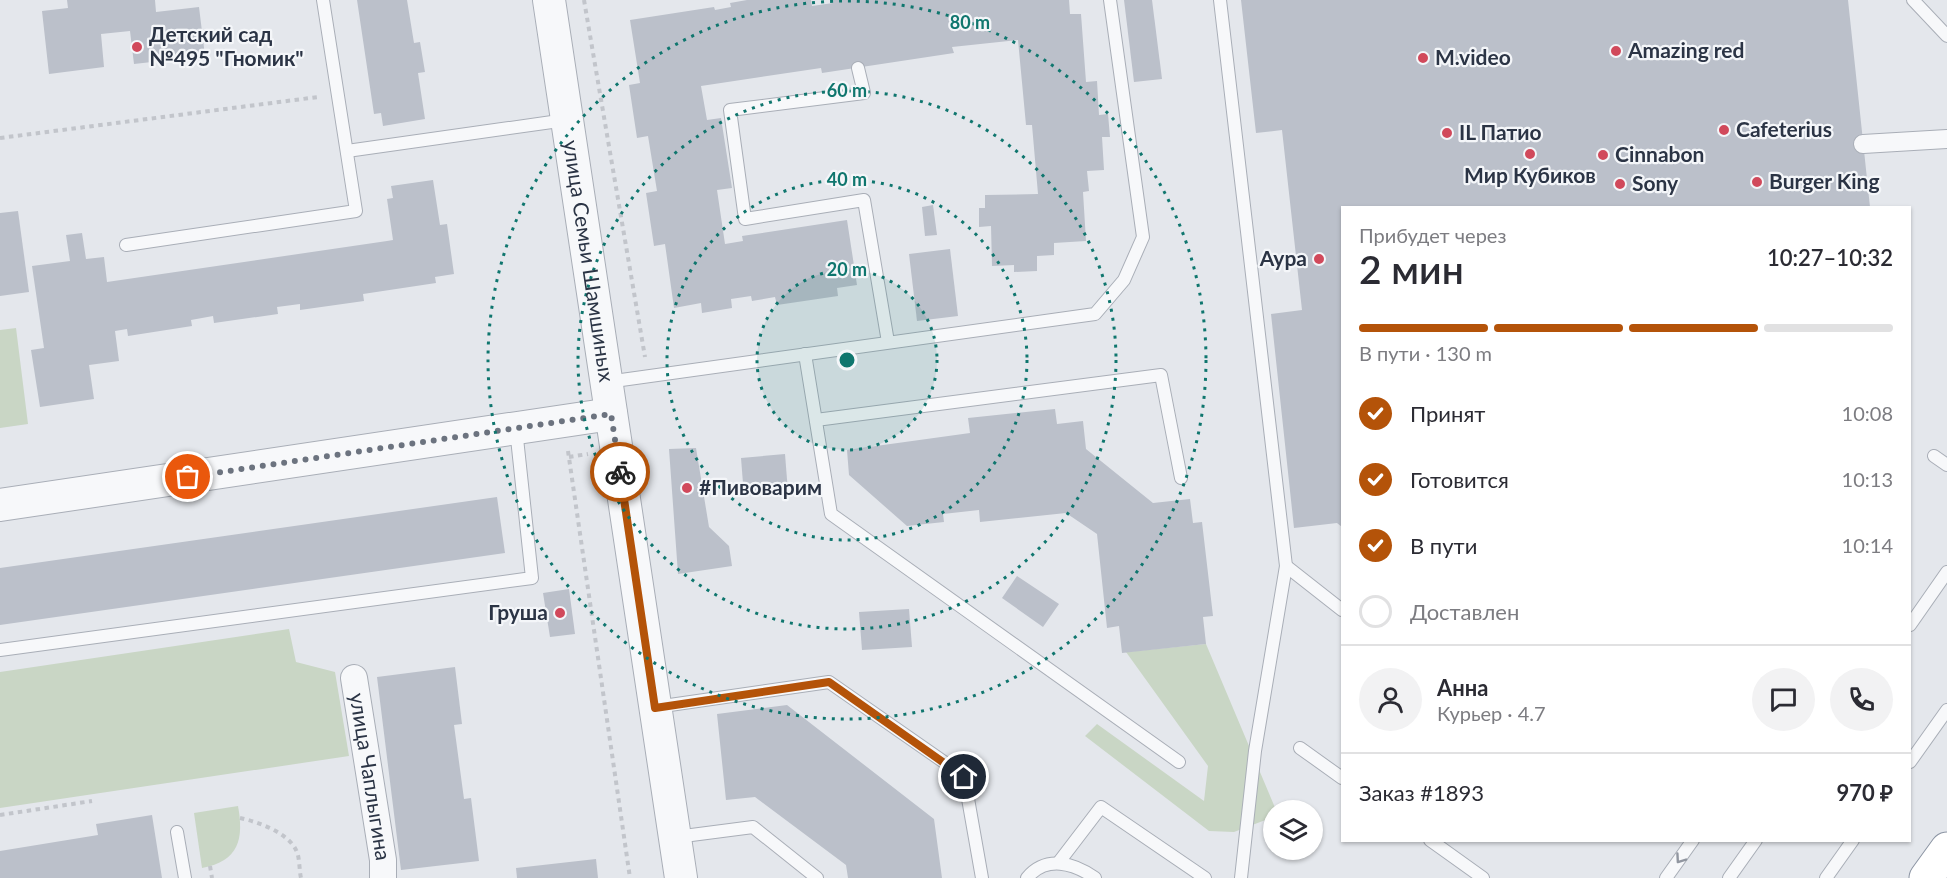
<!DOCTYPE html>
<html lang="ru">
<meta charset="utf-8">
<style>
:root{--surface:#fff;--page:#f2f2f3;--text:#2b2b33;--muted:#7c7c81;--line:#e1e1e2;--accent:#b45309}
body{margin:0;font-family:Lato,sans-serif;background:var(--page);color:var(--text);height:100vh;display:flex;flex-direction:column;font-size:22px;white-space:nowrap}
*{box-sizing:border-box;margin:0}
p{font-size:20px;color:var(--muted)}
.icon{flex:none;width:33px;height:33px;fill:none;stroke:currentColor;stroke-width:2;stroke-linecap:round;stroke-linejoin:round}
.map{position:relative;flex:1;overflow:hidden}
.side{position:absolute;left:1341px;top:206px;width:570px;height:636px;display:flex;flex-direction:column;background:var(--surface);border-radius:0px;box-shadow:0 2px 4px #0004}
.side>*{flex:none}
.buttons{position:absolute;left:1263px;top:800px;display:grid;gap:12px}
.buttons a{display:grid;place-items:center;width:60px;height:60px;border-radius:50%;background:var(--surface);box-shadow:0 2px 4px #0004;font-size:30px}
.pin{position:absolute;display:grid;place-items:center;width:51px;height:51px;color:#fff;margin:-26px;border:3px solid #fff;border-radius:50%;box-shadow:0 2px 6px #0007}
.courier{position:absolute;display:grid;place-items:center;width:60px;height:60px;margin:-30px;border:4px solid #b45309;border-radius:50%;background:#fff;color:#222;box-shadow:0 2px 8px #0007}
.head em{font-style:normal;font-weight:600}
.head div{display:flex;flex-direction:column-reverse}
.head{display:flex;align-items:center;justify-content:space-between;height:102px;padding:0 18px}
h1{font-size:39px;font-weight:600;line-height:45px}
.bar{display:grid;grid-template-columns:repeat(4,1fr);gap:9px 6px;align-content:center;height:72px;padding:0 18px}
.bar i{height:8px;border-radius:4px;background:var(--line)}
.bar .current{background:var(--accent)}
.bar p{grid-column:span 4}
.line{display:flex;align-items:center;gap:15px;padding:0 18px;border-top:2px solid var(--line)}
.line div{flex:1}
.round{display:grid;place-items:center;flex:none;width:63px;height:63px;border-radius:32px;background:var(--page)}
ol{padding:0 18px;list-style:none}
li{display:flex;align-items:center;gap:18px;height:66px}
li p{margin-inline-start:auto}
li .icon{padding:6px;border-radius:50%;background:var(--accent);color:#fff;stroke-width:4}
li:last-child{color:var(--muted)}
li i{width:33px;height:33px;border:3px solid var(--line);border-radius:50%}
.map>svg:first-child{display:block}
.green{fill:#c9d6c5}
.building{fill:#bbc0ca}
.lines{fill:none;stroke-linecap:round;stroke-linejoin:round}
.service-casing{stroke:#a9aeb7;stroke-width:14}
.pedestrian-casing{stroke:#a9aeb7;stroke-width:20}
.minor-casing{stroke:#a9aeb7;stroke-width:28}
.tertiary-casing{stroke:#a9aeb7;stroke-width:34}
.trunk-casing{stroke:#8b94a3;stroke-width:35}
.path{stroke:#c2c5cb;stroke-width:4;stroke-dasharray:4.5 4.5;stroke-linecap:butt}
.service{stroke:#f7f8fa;stroke-width:12}
.pedestrian{stroke:#f7f8fa;stroke-width:18}
.minor{stroke:#f7f8fa;stroke-width:26}
.tertiary{stroke:#f7f8fa;stroke-width:32}
.trunk{stroke:#fff;stroke-width:33}
.oneway{stroke:#9196a0}
.done{stroke:#6c737f;stroke-width:6;stroke-dasharray:0 10.8}
.route{stroke:#b45309;stroke-width:8}
.ring{fill:none;stroke:#0f766e;stroke-width:3;stroke-dasharray:3 6}
.poi-dot{fill:#d1495b;stroke:#f4f6f9;stroke-width:2}
.labels{text-anchor:middle;stroke-width:4.5;stroke-linejoin:round;paint-order:stroke}
.poi-label{font-size:21px;font-weight:bold;fill:#2b3445;stroke:#f4f6f9;text-anchor:start}
.street-label{font-size:21px;fill:#2b3445;stroke:#f4f6f9}
.centre{fill:#0f766e;stroke:#f4f6f9;stroke-width:3}
.ring-label{font-size:18px;text-anchor:middle;font-weight:bold;fill:#0f766e;stroke:#f4f6f9;stroke-width:4.5;stroke-linejoin:round;paint-order:stroke}
</style>
<div class="map">
<svg width="1947" height="878" viewBox="0 0 1947 878">
<rect width="100%" height="100%" fill="#e4e7ec"/>
<!-- green -->
<g class="green">
<path d="M16 328 28 424 0 428V330Z"/>
<path d="M289 629 296 662 335 672 349 756 0 808V672Z"/>
<path d="M1206 644 1276 810H1274L1273 817 1234 832 1209 831 1085 736 1097 724 1204 801 1208 766 1126 652Z"/>
<path d="M238 806C244 839 239 861 202 868L194 813Z"/>
</g>
<!-- building -->
<g class="building">
<path d="M67 0H155L156 12 199 7 205 56 134 64 130 31 101 34 104 67 49 74 42 11 68 8Z"/>
<path d="M357 0H407L414 43 420 42 425 72 418 73 425 119 383 126 381 113 374 114Z"/>
<path d="M747 0H811L812 6 833 3V0H1069L1070 14H1081L1086 82 1097 81 1099 115 1108 114 1110 137H1102L1104 170 1087 171 1089 191 1083 192 1086 241 1054 243V255L1037 256V271L1014 272V265L992 266 991 226 979 227V208H985V195L1038 194 1032 125H1026L1018 40 952 47 954 53 822 73 821 68 701 86 707 120 721 118 732 188 717 190 725 244 743 241 742 236 847 220 857 285 837 288 838 296 777 305 775 297 752 301 751 296 731 299 732 308 702 313 701 303 674 308 665 244 654 246 646 193 657 191 648 136 637 138 629 85 640 83 630 20 714 7 715 10 731 7 730 3Z"/>
<path d="M1124 0H1152L1162 79 1134 82Z"/>
<path d="M1241 0H1848L1870 207H1342V527L1337 523 1294 528 1271 314 1302 310 1282 130 1256 133Z"/>
<path d="M433 180 440 225 447 224 454 274 435 277 436 283 363 294 364 301 300 310V304L277 307 278 314 214 323 213 316 191 320 192 326 128 336 127 329 115 331 119 361 89 365 94 399 40 407 31 350 44 348 32 266 70 261 66 235 82 233 86 259 104 257 107 282 387 241 393 240 387 199 393 198 391 186Z"/>
<path d="M933 205 937 235 925 236 922 207Z"/>
<path d="M18 211 29 292 0 296V213Z"/>
<path d="M950 249 958 316 917 321 909 254Z"/>
<path d="M1055 409 1057 424 1083 421 1086 449 1153 503 1190 499 1193 523 1202 522 1213 616 1203 617 1206 644 1122 653 1119 626 1107 628 1097 534 1066 513 980 522 979 510 943 514 944 522 907 526 849 475 847 450 970 433 968 418Z"/>
<path d="M696 448 709 527 729 546 732 566 678 574 669 449Z"/>
<path d="M785 454 788 492 744 496 741 458Z"/>
<path d="M497 497 505 553 0 625V568Z"/>
<path d="M1017 576 1059 604 1043 627 1002 598Z"/>
<path d="M569 589 575 634 550 637 543 593Z"/>
<path d="M909 609 912 647 862 650 859 612Z"/>
<path d="M455 667 462 724 454 725 464 799 471 798 479 861 401 870 377 677Z"/>
<path d="M787 705 934 819 942 878H848L846 865 755 797 726 800 717 714Z"/>
<path d="M152 815 162 878H0V851L98 835 96 824Z"/>
<path d="M596 859 598 878H517L516 868Z"/>
</g>
<g class="lines">
<defs>
<g id="service">
<path d="M1220 0 1286 566 1255 751 1241 878"/>
<path d="M1913 0 1947 36"/>
<path d="M858 68 864 93 730 110 745 219 864 200 888 342"/>
<path d="M347 151 566 120"/>
<path d="M126 245 356 211 323 0"/>
<path d="M805 354 831 514 1179 762"/>
<path d="M607 382 1095 314 1124 280 1143 237 1110 0"/>
<path d="M816 420 1161 375 1181 478"/>
<path d="M1934 456 1947 465"/>
<path d="M1286 566 1342 610"/>
<path d="M1910 625 1947 572"/>
<path d="M0 650 532 578 516 429"/>
<path d="M656 707 829 682 964 776 982 878"/>
<path d="M1300 748 1342 778"/>
<path d="M1910 762 1947 710"/>
<path d="M177 832 185 878"/>
<path d="M676 837 753 827 817 878"/>
<path d="M1430 840 1483 878"/>
<path d="M1059 862 1101 807 1205 878"/>
<path d="M1027 878C1046 855 1074 863 1095 878"/>
<path d="M1666 878 1693 840"/>
<path d="M1729 878 1756 840"/>
<path d="M1826 878 1853 840"/>
</g>
<path id="pedestrian" d="M1863 144 1947 139"/>
<g id="minor">
<path id="s1" d="M354 678 383 860V878"/>
</g>
<g id="tertiary">
<path id="s2" d="M549 0 681 878"/>
<path d="M0 505 611 414"/>
</g>
<path id="trunk" d="M1926 878 1947 849"/>
</defs>
<!-- service casing -->
<use href="#service" class="service-casing"/>
<!-- pedestrian casing -->
<use href="#pedestrian" class="pedestrian-casing"/>
<!-- minor casing -->
<use href="#minor" class="minor-casing"/>
<!-- tertiary casing -->
<use href="#tertiary" class="tertiary-casing"/>
<!-- trunk casing -->
<use href="#trunk" class="trunk-casing"/>
<!-- path -->
<g class="path">
<path d="M584 0 645 357"/>
<path d="M0 138 318 97"/>
<path d="M568 451 630 878"/>
<path d="M569 457 588 454"/>
<path d="M0 815 92 801"/>
<path d="M240 818C258 822 287 832 296 850 300 857 299 870 301 878"/>
<path d="M210 866 212 878"/>
</g>
<!-- service -->
<use href="#service" class="service"/>
<!-- pedestrian -->
<use href="#pedestrian" class="pedestrian"/>
<!-- minor -->
<use href="#minor" class="minor"/>
<!-- tertiary -->
<use href="#tertiary" class="tertiary"/>
<!-- trunk -->
<use href="#trunk" class="trunk"/>
</g>
<!-- one-way arrows -->
<defs><path id="oneway-chevron" d="M-2-3.5L2.5 0L-2 3.5" fill="none" stroke-width="1.6" stroke-linecap="round" stroke-linejoin="round" transform="scale(1.5)"/></defs>
<use class="oneway" href="#oneway-chevron" transform="translate(1680 859) rotate(125)"/>
<g class="lines">
<!-- done -->
<path class="done" d="M188 477 611 414 620 472"/>
<!-- route -->
<path class="route" d="M620 472 655 708 829 682 964 777"/>
</g>
<!-- distance rings -->
<circle cx="847" cy="360" r="90" fill="#0f766e" fill-opacity=".12"/>
<g class="ring">
<circle cx="847" cy="360" r="90"/>
<circle cx="847" cy="360" r="180"/>
<circle cx="847" cy="360" r="269"/>
<circle cx="847" cy="360" r="359"/>
</g>
<!-- markers -->
<g class="poi-dot">
<circle cx="137" cy="47" r="6"/>
<circle cx="1616" cy="51" r="6"/>
<circle cx="1423" cy="58" r="6"/>
<circle cx="1724" cy="130" r="6"/>
<circle cx="1447" cy="133" r="6"/>
<circle cx="1530" cy="154" r="6"/>
<circle cx="1603" cy="155" r="6"/>
<circle cx="1757" cy="182" r="6"/>
<circle cx="1620" cy="184" r="6"/>
<circle cx="1319" cy="259" r="6"/>
<circle cx="687" cy="488" r="6"/>
<circle cx="560" cy="613" r="6"/>
</g>
<g class="labels">
<!-- poi labels -->
<g class="poi-label">
<text x="149" y="42">Детский сад<tspan x="149" dy="24">№495 "Гномик"</tspan></text>
<text x="1628" y="58">Amazing red</text>
<text x="1435" y="65">M.video</text>
<text x="1736" y="137">Cafeterius</text>
<text x="1459" y="140">IL Патио</text>
<text x="1615" y="162">Cinnabon</text>
<text x="1530" y="183" text-anchor="middle">Мир Кубиков</text>
<text x="1769" y="189">Burger King</text>
<text x="1632" y="191">Sony</text>
<text x="1307" y="266" text-anchor="end">Аура</text>
<text x="699" y="495">#Пивоварим</text>
<text x="548" y="620" text-anchor="end">Груша</text>
</g>
<!-- street labels -->
<g class="street-label">
<text dy="7" stroke="none"><textPath href="#s2" startOffset="264">улица Семьи Шамшиных</textPath></text>
<text dy="7" stroke="none"><textPath href="#s1" startOffset="100">улица Чаплыгина</textPath></text>
</g>
</g>
<circle cx="847" cy="360" r="9" class="centre"/>
<g class="ring-label">
<text x="970" y="29">80 m</text>
<text x="847" y="97">60 m</text>
<text x="847" y="186">40 m</text>
<text x="847" y="276">20 m</text>
</g>
</svg>
<div class="buttons">
<a><svg class="icon" aria-label="layers" viewBox="0 0 24 24"><path d="M12 4l9 5-9 5-9-5zM3 14l9 5 9-5"/></svg></a>
</div>
<div class="pin" style="left:188px;top:477px;background:#ea580c"><svg class="icon" aria-label="bag" viewBox="0 0 24 24"><path d="M5 8h14l-1 12H6zM9 8a3 3 0 0 1 6 0"/></svg></div>
<div class="pin" style="left:964px;top:777px;background:#1f2937"><svg class="icon" aria-label="home" viewBox="0 0 24 24"><path d="M3 11l9-7 9 7M6 9v11h12V9"/></svg></div>
<div class="courier" style="left:620px;top:472px"><svg class="icon" aria-label="bike" viewBox="0 0 24 24"><circle cx="6" cy="16" r="4"/><circle cx="18" cy="16" r="4"/><path d="M6 16l4-8h5l3 8M10 8l3 8H6M13 5h3"/></svg></div>
<section class="side">
<div class="head"><div><h1>2 мин</h1><p>Прибудет через</p></div><em>10:27–10:32</em></div>
<div class="bar"><i class="current"></i><i class="current"></i><i class="current"></i><i></i><p>В пути · 130 m</p></div>
<ol>
<li><svg class="icon" aria-label="check" viewBox="0 0 24 24"><path d="M5 12l5 5 9-10"/></svg>Принят<p>10:08</p></li>
<li><svg class="icon" aria-label="check" viewBox="0 0 24 24"><path d="M5 12l5 5 9-10"/></svg>Готовится<p>10:13</p></li>
<li><svg class="icon" aria-label="check" viewBox="0 0 24 24"><path d="M5 12l5 5 9-10"/></svg>В пути<p>10:14</p></li>
<li><i></i>Доставлен</li>
</ol>
<div class="line" style="height:108px"><a class="round"><svg class="icon" aria-label="person" viewBox="0 0 24 24"><circle cx="12" cy="8" r="4"/><path d="M4 21q1-7 8-7t8 7"/></svg></a><div><b>Анна</b><p>Курьер · 4.7</p></div><a class="round"><svg class="icon" aria-label="chat" viewBox="0 0 24 24"><path d="M4 5h16v11H9l-5 4z"/></svg></a><a class="round"><svg class="icon" aria-label="phone" viewBox="0 0 24 24"><path d="M5 4h4l2 5-3 2q2 4 5 5l2-3 5 2v4C11 20 4 13 5 4z"/></svg></a></div>
<div class="line" style="height:78px"><div>Заказ #1893</div><b>970 ₽</b></div>
</section>
</div>
